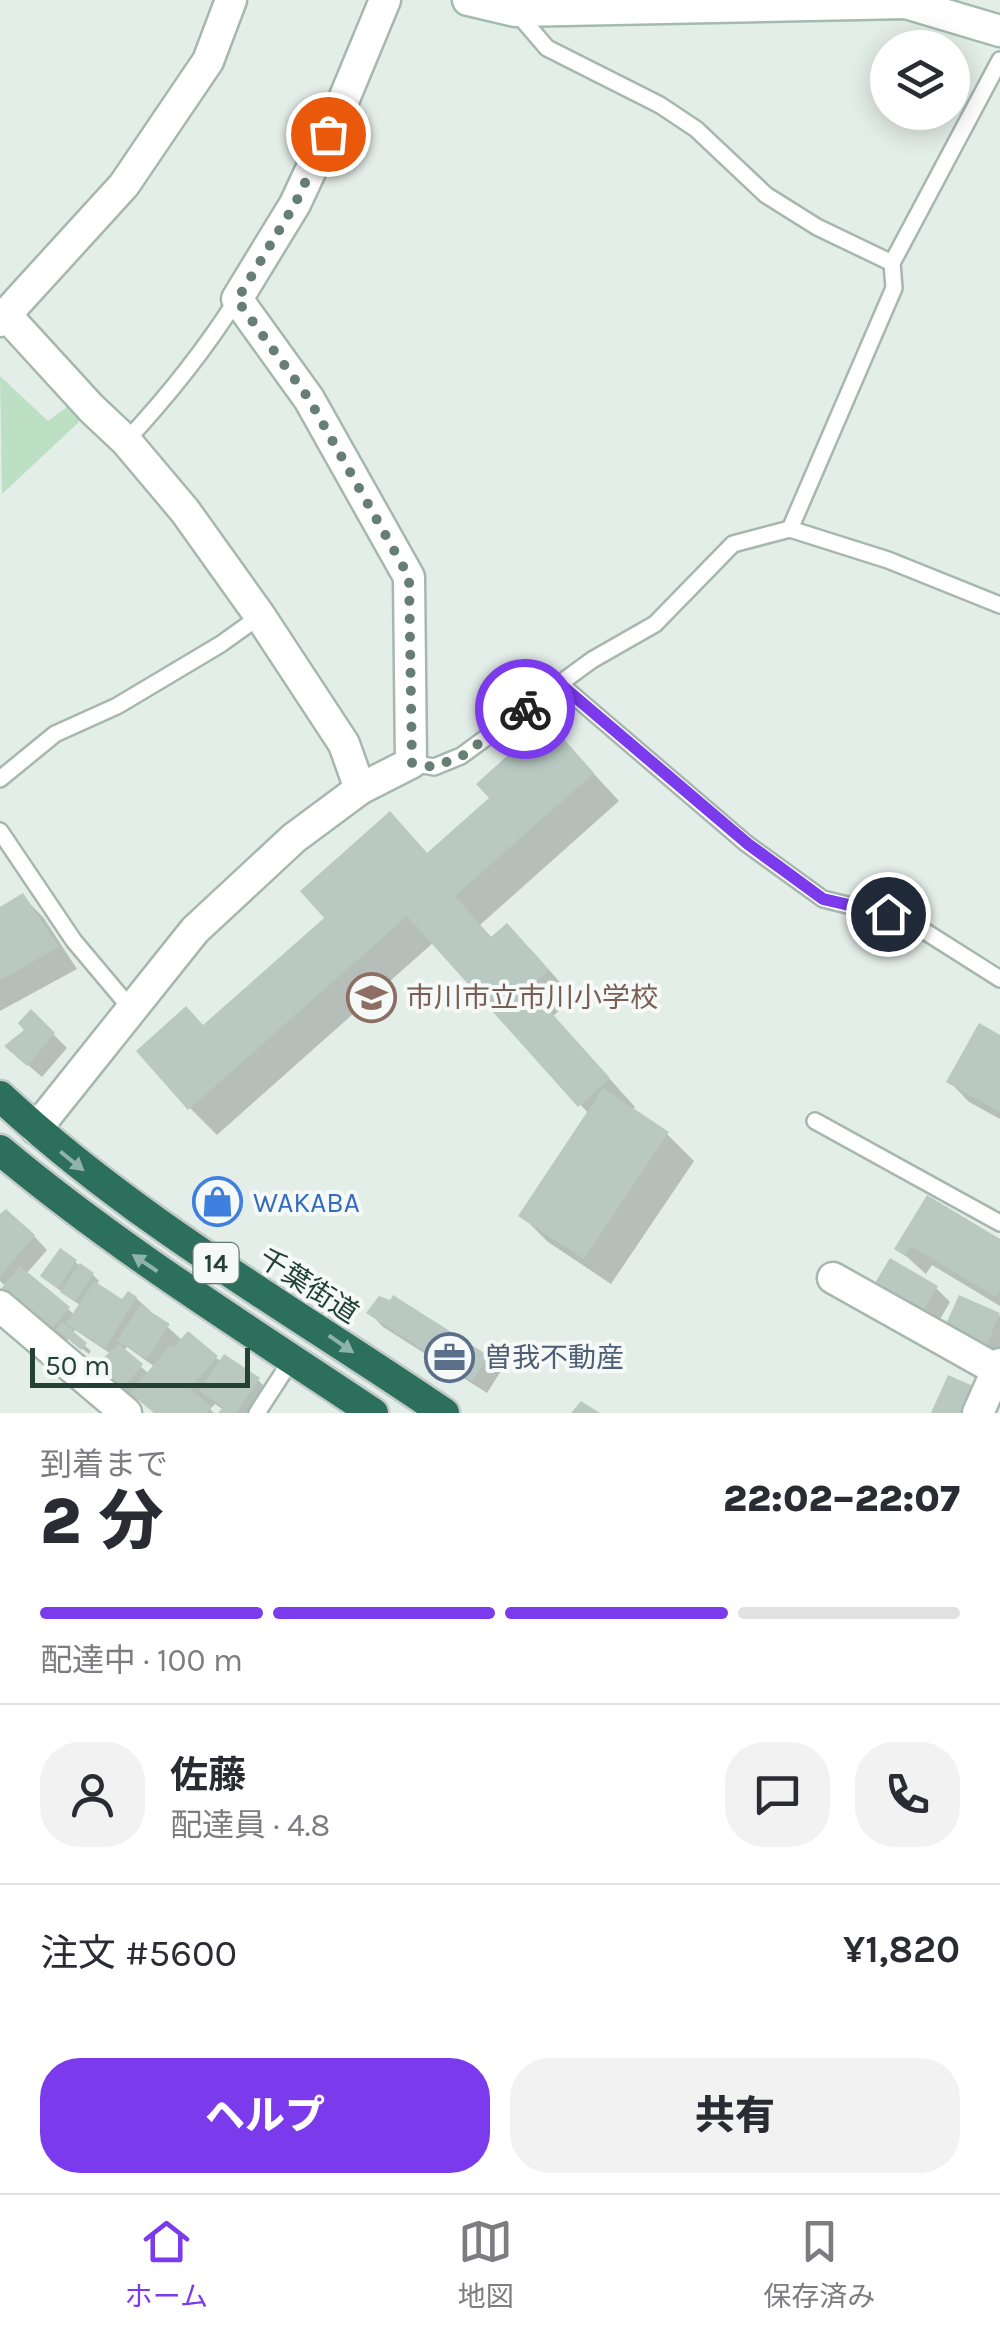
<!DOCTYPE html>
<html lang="ja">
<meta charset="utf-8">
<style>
:root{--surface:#fff;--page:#f2f2f3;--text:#2b2b33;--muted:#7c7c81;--line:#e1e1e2;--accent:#7c3aed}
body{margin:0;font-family:Karla,"Noto Sans JP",sans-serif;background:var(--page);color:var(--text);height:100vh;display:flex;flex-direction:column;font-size:38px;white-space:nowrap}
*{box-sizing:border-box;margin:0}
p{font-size:32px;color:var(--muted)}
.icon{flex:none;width:55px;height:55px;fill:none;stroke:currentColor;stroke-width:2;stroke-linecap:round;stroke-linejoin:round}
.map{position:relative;height:1413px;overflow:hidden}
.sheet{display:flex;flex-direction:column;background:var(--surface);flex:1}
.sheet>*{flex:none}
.buttons{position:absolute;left:870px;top:30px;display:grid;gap:20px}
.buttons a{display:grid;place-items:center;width:100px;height:100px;border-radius:50%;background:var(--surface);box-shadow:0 5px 25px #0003;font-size:50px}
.scale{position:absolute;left:30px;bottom:25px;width:220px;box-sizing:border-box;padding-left:10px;border:5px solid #234137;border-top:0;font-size:28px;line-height:35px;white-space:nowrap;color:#234137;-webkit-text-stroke:8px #f5faf8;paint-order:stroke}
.pin{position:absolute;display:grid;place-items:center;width:85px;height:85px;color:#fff;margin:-42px;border:5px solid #fff;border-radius:50%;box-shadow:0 2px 10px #0007}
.courier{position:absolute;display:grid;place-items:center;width:100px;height:100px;margin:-50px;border:8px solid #7c3aed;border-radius:50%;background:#fff;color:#222;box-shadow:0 2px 12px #0007}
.head em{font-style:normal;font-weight:800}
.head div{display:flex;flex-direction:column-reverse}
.head{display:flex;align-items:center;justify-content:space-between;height:170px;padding:0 40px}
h1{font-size:65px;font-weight:800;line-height:75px}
.bar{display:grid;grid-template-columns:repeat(4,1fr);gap:15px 10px;align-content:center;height:120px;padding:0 40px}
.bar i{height:12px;border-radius:8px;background:var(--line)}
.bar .on{background:var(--accent)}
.bar p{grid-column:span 4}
.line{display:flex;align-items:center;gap:25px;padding:0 40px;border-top:2px solid var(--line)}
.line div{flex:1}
.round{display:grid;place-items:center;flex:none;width:105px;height:105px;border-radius:40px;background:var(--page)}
.primary-button{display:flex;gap:20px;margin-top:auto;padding:20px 40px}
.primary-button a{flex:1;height:115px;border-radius:40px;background:var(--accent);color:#fff;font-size:40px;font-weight:800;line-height:115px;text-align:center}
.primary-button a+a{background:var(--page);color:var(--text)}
.menu{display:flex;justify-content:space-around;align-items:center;height:140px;border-top:2px solid var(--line);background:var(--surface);font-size:28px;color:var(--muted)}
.menu a{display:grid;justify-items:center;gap:5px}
.menu .on{color:var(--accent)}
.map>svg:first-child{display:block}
.green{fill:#bde0c4}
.shadow{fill:#0003;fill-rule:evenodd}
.building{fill:#b9c9c2}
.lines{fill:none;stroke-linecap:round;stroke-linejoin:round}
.lane-casing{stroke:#a6b7b0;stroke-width:20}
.street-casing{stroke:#a6b7b0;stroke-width:35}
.secondary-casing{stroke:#a2bbb0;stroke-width:35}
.highway-casing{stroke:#c1cac7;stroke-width:35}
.lane{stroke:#fff;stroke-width:15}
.street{stroke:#fff;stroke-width:30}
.secondary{stroke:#fff;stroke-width:30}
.highway{stroke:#2d6f5d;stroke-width:30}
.oneway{fill:#91b4aa}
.done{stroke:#677e75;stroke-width:10;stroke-dasharray:0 18}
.route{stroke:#7c3aed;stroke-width:12}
.labels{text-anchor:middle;stroke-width:8;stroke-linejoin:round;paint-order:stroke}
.shield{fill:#f5faf8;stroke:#627871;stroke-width:2.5}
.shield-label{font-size:25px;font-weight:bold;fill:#234137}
.education-label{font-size:28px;fill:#785e54;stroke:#f5faf8;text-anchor:start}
.shop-label{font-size:28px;fill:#366cbe;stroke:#f5faf8;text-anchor:start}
.street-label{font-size:28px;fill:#234137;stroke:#f5faf8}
.service-label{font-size:28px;fill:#4e5e75;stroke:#f5faf8;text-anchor:start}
</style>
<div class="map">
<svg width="1000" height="1413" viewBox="0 0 1000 1413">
<rect width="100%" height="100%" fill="#e4eee9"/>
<!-- green -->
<path class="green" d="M0 376 48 421 71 404 79 422 2 494Z"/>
<!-- shadow -->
<g class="shadow">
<path d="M547 723 619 801 480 925 493 939 507 926 534 953 574 998 553 1016 635 1107 631 1110 667 1134 694 1161 611 1284 548 1242 521 1215 589 1114 434 942 217 1135 190 1108 204 1028 416 841 429 855 493 798Z"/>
<path d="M22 896 43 917 77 969 0 1011V910Z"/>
<path d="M31 1012 67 1048 42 1077 21 1059Z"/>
<path d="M1000 1038V1119L969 1102 949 1081Z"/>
<path d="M228 1192 241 1210 229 1225 209 1211Z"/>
<path d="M928 1199 1000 1242V1306L932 1265 926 1274 898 1249Z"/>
<path d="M0 1217 34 1236 47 1250 26 1274 75 1315 81 1306 49 1282 60 1251 93 1275 99 1281 96 1285 123 1303 136 1298 183 1341 258 1380 272 1394 259 1413H222L224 1410 215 1404 210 1409 214 1413H154L139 1399 137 1401 110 1379 111 1354 75 1330 72 1334 91 1351 89 1354 69 1338 64 1343 0 1281ZM127 1347 155 1367 149 1374 123 1351Z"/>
<path d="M936 1288 950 1302 935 1328 889 1301Z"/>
<path d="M960 1299 1000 1316V1359L958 1348Z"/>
<path d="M370 1313 487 1358 501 1371 487 1393 383 1327Z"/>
</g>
<!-- building -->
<g class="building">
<path d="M547 720 594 773 455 896 491 937 507 923 549 970 529 988 610 1078 578 1107 407 916 188 1110 136 1051 186 1006 203 1025 324 918 300 891 390 811 427 853 489 798 476 784Z"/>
<path d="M23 893 59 947 0 980V907Z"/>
<path d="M31 1009 55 1033 27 1066 4 1046 24 1030 18 1023Z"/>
<path d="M979 1023 1000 1035V1112L946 1082Z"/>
<path d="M603 1088 669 1132 584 1259 518 1216Z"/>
<path d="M216 1186 229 1189 236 1203 222 1221 200 1205Z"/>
<path d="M927 1195 1000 1239V1290L995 1297 911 1246 905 1256 894 1249Z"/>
<path d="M6 1209 35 1235 0 1276V1214Z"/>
<path d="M60 1248 77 1260 58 1289 40 1276Z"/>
<path d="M890 1258 938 1286 920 1316 872 1288Z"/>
<path d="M80 1263 94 1273 75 1302 60 1292Z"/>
<path d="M20 1266 70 1307 50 1331 0 1290Z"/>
<path d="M94 1281 122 1299 128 1291 137 1297 105 1348 66 1324Z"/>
<path d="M393 1295 489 1356 472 1381 366 1313 379 1296 390 1300Z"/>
<path d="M959 1295 1000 1313 983 1354 941 1335Z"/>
<path d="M140 1305 170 1324 147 1359 117 1341Z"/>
<path d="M62 1322 87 1343 81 1350 56 1329Z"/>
<path d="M188 1331 218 1356 190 1389 212 1407 207 1413H154L130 1393 171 1344 174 1347Z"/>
<path d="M119 1344 143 1364 122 1390 94 1366Z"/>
<path d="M224 1354 260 1378 236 1413H218L223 1407 199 1391Z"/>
<path d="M948 1375 973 1386 961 1413H931Z"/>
<path d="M581 1401 600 1413H571Z"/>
</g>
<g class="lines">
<defs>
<g id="lane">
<path d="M517 13 547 48 660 105 696 129 766 195 817 227 892 263"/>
<path d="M126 441C168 396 204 351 237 299"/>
<path d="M790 529 888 560 1000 605"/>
<path d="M560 684 747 844 823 899 888 915 918 927 1000 979"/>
<path d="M411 763 434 767 461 756 592 660 655 624 733 544 790 529 894 288 892 263 1000 60"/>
<path d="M0 779 55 734 117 706 221 644 260 616"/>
<path d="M0 831 74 941 132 1010"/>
<path d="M815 1121 1000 1223"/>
<path d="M257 1413 292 1359"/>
</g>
<g id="street">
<path d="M6 315 91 408 126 441 185 511 260 616 344 744 360 789"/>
<path d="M0 321 124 185 208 61 231 0"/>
<path d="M36 1129 195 930 294 838 360 789 411 763 409 577 309 399 237 299 295 204 344 99 385 0"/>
<path d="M833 1278 997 1370"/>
<path d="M0 1306 126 1413"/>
<path d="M978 1413 1000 1364"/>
</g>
<path id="secondary" d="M468 0 515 11 906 3 1000 31"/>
<g id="highway">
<path d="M0 1096C134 1221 293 1310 444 1413"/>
<path d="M0 1150C117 1248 246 1328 373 1413"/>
</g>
</defs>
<!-- lane casing -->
<use href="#lane" class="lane-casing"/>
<!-- street casing -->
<use href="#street" class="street-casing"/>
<!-- secondary casing -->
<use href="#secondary" class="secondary-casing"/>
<!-- highway casing -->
<use href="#highway" class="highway-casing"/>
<!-- lane -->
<use href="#lane" class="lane"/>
<!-- street -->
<use href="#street" class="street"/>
<!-- secondary -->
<use href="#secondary" class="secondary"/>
<!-- highway -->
<use href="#highway" class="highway"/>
</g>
<!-- one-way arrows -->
<defs><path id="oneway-solid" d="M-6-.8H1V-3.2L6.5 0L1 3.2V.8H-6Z" transform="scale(2.5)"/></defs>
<g class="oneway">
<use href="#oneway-solid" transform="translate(72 1161) rotate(39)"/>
<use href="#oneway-solid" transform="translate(145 1263) rotate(-146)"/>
<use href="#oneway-solid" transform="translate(341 1344) rotate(35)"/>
</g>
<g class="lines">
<!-- done -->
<path class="done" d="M328 134 295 204 237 300 309 399 409 577 412 763 434 767 462 756 525 709"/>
<!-- route -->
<path class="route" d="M525 709 560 684 748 844 823 899 888 914"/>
</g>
<!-- icons -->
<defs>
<symbol id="school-ring" viewBox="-11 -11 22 22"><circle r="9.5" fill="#f5faf8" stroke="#8d6e63" stroke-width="1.5"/><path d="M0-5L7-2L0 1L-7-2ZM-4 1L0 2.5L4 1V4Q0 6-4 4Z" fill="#8d6e63"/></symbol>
<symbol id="shop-ring" viewBox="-11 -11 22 22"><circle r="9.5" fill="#f5faf8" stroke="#3f7fe0" stroke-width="1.5"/><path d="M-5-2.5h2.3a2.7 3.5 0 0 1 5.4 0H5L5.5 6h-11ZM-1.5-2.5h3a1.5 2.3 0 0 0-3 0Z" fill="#3f7fe0"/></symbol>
<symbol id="office-ring" viewBox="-11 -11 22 22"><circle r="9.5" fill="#f5faf8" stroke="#5c6f8a" stroke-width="1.5"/><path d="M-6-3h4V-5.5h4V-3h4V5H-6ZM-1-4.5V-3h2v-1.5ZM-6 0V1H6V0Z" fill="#5c6f8a"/></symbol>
</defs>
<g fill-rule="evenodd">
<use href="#school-ring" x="344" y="970" width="55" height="55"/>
<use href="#shop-ring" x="190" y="1174" width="55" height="55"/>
<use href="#office-ring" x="422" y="1330" width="55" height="55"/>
</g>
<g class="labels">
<!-- shield labels -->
<rect class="shield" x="193.5" y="1243" width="45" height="40" rx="8"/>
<g class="shield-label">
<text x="216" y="1272">14</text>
</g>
<!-- education labels -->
<g class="education-label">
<text x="406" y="1007">市川市立市川小学校</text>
</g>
<!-- shop labels -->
<g class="shop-label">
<text x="253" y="1212">WAKABA</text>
</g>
<!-- street labels -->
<g class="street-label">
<text transform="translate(309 1285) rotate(33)" y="10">千葉街道</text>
</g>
<!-- service labels -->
<g class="service-label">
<text x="484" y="1367">曽我不動産</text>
</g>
</g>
</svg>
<div class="buttons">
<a><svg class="icon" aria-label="layers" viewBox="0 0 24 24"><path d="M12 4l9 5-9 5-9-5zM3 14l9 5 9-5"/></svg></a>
</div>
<div class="scale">50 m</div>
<div class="pin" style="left:328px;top:134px;background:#ea580c"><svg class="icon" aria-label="bag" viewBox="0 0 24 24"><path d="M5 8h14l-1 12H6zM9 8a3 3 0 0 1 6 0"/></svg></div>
<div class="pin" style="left:888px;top:914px;background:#1f2937"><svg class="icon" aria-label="home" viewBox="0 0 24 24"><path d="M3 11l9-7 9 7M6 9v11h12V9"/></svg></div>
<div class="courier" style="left:525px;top:709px"><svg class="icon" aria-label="bike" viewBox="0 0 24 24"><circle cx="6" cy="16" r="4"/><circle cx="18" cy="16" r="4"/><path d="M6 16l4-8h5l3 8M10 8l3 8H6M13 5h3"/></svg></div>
</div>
<section class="sheet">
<div class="head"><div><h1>2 分</h1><p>到着まで</p></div><em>22:02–22:07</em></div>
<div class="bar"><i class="on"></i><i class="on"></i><i class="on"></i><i></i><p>配達中 · 100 m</p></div>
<div class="line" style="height:180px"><a class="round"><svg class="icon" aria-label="person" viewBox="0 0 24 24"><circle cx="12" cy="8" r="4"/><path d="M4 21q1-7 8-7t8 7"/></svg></a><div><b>佐藤</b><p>配達員 · 4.8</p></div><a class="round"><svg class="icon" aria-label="chat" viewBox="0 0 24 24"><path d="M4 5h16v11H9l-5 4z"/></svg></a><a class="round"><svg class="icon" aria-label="phone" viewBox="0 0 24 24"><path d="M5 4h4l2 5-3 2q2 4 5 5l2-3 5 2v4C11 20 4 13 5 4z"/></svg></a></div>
<div class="line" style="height:130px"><div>注文 #5600</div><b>¥1,820</b></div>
<div class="primary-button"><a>ヘルプ</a><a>共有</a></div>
</section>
<nav class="menu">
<a class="on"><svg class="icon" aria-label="home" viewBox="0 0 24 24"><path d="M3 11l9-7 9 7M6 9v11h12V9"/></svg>ホーム</a>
<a><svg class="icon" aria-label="map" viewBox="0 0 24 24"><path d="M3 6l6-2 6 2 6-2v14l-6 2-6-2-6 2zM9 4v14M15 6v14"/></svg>地図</a>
<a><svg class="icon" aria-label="saved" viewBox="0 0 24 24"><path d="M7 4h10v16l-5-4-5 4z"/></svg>保存済み</a>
</nav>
